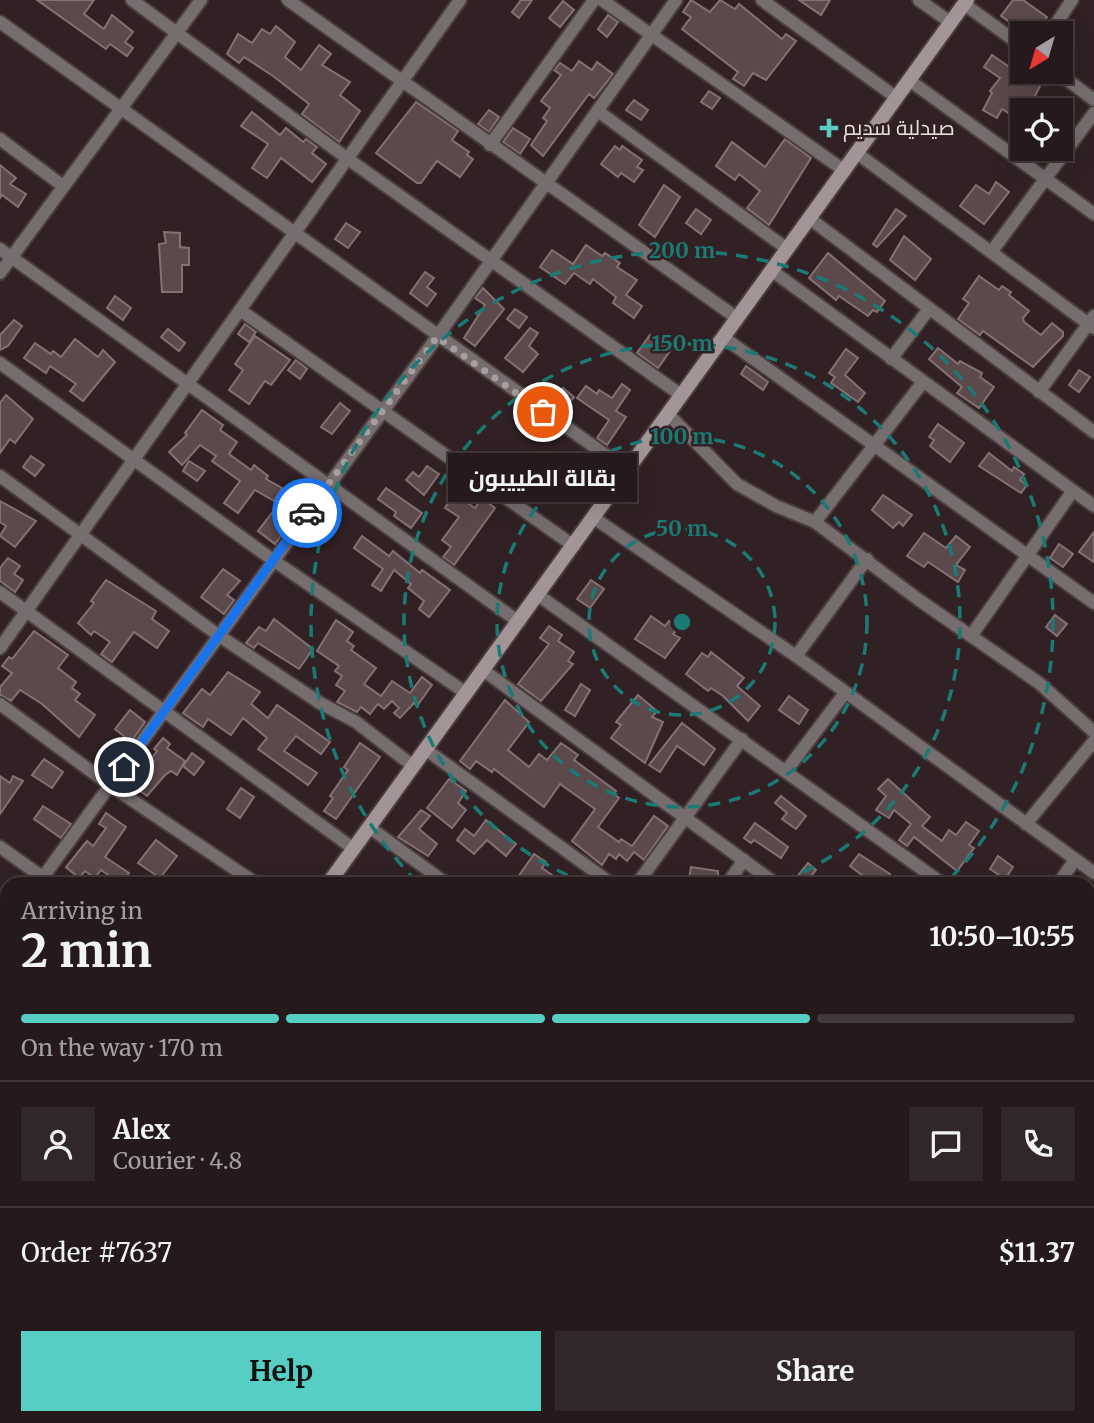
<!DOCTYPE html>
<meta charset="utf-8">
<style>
:root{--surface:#25191b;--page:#312628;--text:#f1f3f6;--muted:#a3a0a3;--line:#42383a;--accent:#56cec3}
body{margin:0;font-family:Merriweather,Cairo,serif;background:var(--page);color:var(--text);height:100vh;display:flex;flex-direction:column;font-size:26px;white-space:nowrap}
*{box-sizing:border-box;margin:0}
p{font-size:23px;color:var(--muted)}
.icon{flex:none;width:38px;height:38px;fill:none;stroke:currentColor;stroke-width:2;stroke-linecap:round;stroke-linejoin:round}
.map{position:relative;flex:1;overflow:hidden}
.side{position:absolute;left:0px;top:877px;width:1096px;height:548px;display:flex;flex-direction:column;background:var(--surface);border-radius:21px 21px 0 0;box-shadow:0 7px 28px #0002,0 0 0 2px var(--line)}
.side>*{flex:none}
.needle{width:46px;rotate:217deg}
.fabs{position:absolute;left:1010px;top:21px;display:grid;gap:14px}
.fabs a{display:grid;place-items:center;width:63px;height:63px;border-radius:0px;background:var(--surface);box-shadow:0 7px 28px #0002,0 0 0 2px var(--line);font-size:35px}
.pin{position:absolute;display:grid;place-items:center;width:60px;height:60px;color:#fff;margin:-30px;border:4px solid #fff;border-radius:50%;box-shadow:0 2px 7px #0007}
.courier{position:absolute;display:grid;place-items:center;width:70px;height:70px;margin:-35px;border:5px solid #1a73e8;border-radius:50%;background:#fff;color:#222;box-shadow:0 2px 9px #0007}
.bubble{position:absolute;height:49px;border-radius:0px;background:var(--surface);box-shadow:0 7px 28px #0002,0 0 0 2px var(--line);font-size:23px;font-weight:700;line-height:49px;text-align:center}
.head em{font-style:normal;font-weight:700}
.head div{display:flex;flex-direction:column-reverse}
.head{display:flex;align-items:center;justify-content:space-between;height:119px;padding:0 21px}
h1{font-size:46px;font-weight:700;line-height:52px}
.bar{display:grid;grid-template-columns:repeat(4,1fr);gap:10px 7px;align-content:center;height:84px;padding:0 21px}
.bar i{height:9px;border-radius:5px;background:var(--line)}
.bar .current{background:var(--accent)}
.bar p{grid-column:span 4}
.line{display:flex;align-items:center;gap:18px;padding:0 21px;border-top:2px solid var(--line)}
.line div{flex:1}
.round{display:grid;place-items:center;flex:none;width:74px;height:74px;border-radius:0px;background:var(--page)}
.primary-button{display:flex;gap:14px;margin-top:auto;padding:14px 21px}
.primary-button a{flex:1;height:80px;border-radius:0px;background:var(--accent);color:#111;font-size:28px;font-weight:700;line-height:80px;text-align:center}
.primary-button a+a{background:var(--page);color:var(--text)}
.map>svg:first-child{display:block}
.building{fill:#5b494c;stroke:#847174;stroke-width:2}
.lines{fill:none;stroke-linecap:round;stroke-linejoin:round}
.street-casing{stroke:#4b3c3e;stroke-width:16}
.secondary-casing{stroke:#4b3c3e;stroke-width:18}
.street{stroke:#766d6e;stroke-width:12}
.secondary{stroke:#a39597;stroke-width:14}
.done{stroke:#aa9d9f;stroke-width:7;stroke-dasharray:0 12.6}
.route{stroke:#1a73e8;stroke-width:9}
.ring{fill:none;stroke:#1a7b74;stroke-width:3.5;stroke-dasharray:12 9}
.poi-dot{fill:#56cec3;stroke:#312124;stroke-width:2.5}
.labels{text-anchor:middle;stroke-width:5;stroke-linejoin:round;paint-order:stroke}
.poi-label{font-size:21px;fill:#ebe0e1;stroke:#312124;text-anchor:start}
.centre{fill:#1a7b74;stroke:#312124;stroke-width:3.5}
.ring-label{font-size:21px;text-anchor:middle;font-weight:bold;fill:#1a7b74;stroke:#312124;stroke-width:5;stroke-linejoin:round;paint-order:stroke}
</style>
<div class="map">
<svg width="1094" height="1423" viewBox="0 0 1094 1423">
<rect width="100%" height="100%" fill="#312124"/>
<!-- building -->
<g class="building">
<path d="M37 0H94L84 14 104 29 112 15 133 32 125 42 133 48 127 56 110 44 106 49Z"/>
<path d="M521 0H532L519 18 512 12Z"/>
<path d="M691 0 710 12 720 0 735 9 739 4 782 39 786 34 796 41 766 80 753 73 744 86 733 79 738 72 682 29 691 17 683 12Z"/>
<path d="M799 0H830L821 15Z"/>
<path d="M1013 0H1023L1047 17 1036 33H1026L1001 16Z"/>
<path d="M563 1 574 10 560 27 549 18Z"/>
<path d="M608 15 618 22 607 37 598 29Z"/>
<path d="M276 26 295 42 285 57 301 70 319 45 331 54 322 65 350 82 340 95 360 111 339 142 302 114 309 104 273 76 244 57 239 63 227 54 238 34 252 43 262 29 270 34Z"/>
<path d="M992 55 1018 73 1041 84 1028 110H1022V122L1002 109 997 118 983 110 992 93 990 91 1000 78 984 67Z"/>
<path d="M579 61 592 70 597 62 613 74 594 98 589 94 543 156 531 145 547 121 543 118 550 108 541 101 561 75 554 70 560 63 572 71Z"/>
<path d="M709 91 720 98 712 109 701 102Z"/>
<path d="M634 100 648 110 641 120 626 110Z"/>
<path d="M416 102 458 131 452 140 469 152 467 155 473 159 460 177 437 161 421 183H417L376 153Z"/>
<path d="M489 110 499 117 489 132 478 124Z"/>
<path d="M252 112 280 135 286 128 303 142 306 139 317 147 312 153 326 164 312 182 281 158 267 178 252 168 268 144 241 126Z"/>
<path d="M513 128 530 139 520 154 503 142Z"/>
<path d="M785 139 811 158 769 225 747 208 760 191 739 174 735 180 716 166 732 142 765 167Z"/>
<path d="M615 146 620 150 622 146 642 160 637 167 643 170 634 182 621 173 618 177 601 164Z"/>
<path d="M0 165 16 178 10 184 26 194 18 207 2 195 0 198Z"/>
<path d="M996 182 1009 192 984 224 960 206 976 185 989 194Z"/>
<path d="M664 185 680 197 655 237 639 225Z"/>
<path d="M696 209 711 220 701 234 686 223Z"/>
<path d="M896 209 906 216 877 247 873 244Z"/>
<path d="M346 223 360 232 348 248 335 239Z"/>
<path d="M164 232 180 233V247L189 248V265H182V292H162L159 244 166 243Z"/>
<path d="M904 236 931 259 915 280 890 260Z"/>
<path d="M586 245 602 256 605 253 620 263 617 267 637 280 626 295 642 306 634 318 613 303 616 297 593 279 590 284 574 273 565 284 540 267 552 250 573 264Z"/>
<path d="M828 253 885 301 877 312 873 310 868 316 839 296 836 300 809 278Z"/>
<path d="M425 272 434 278 427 287 436 294 427 306 410 293Z"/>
<path d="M979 276 999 290 1002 286 1011 292 1009 295 1029 311 1023 318 1024 322 1041 335 1052 323 1063 332V336L1033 367 983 331 980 335 958 319 969 303 963 299Z"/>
<path d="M483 288 504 309 475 346 464 338 485 305 475 298Z"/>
<path d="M115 296 131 308 123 320 107 308Z"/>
<path d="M515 309 527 317 519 328 507 319Z"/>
<path d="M14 320 22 326 8 346 0 350V335Z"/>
<path d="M245 324 256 332 249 342 238 334Z"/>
<path d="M530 328 538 333 529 346 538 354 523 372 505 358Z"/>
<path d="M168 329 185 343 179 351 161 337Z"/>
<path d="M650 335 662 344 667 338 675 344 658 368 637 353Z"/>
<path d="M255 336 290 360 271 385 265 381 249 404 229 390 243 370 235 364Z"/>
<path d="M75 339 98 357 103 350 115 362 83 401 70 391 76 384 50 366 46 373 24 358 35 343 51 354 53 351 61 357Z"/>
<path d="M938 348 958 364 960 361 982 373 980 377 994 387 979 408 957 393 962 387 929 359Z"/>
<path d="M846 349 858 358 845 375 865 393 858 402 831 383 835 377 829 373Z"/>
<path d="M296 360 307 369 300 379 288 370Z"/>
<path d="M746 366 768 382 763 390 741 374Z"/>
<path d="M1079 370 1090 377 1079 392 1069 385Z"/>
<path d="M622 384 630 390 616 411 626 417 607 445 597 438 609 420 577 398 586 386 597 394 599 390 612 398Z"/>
<path d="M563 388 574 397 565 407 555 398Z"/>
<path d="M6 395 33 419 15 443 10 439 0 453V403Z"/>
<path d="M340 403 350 411 332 434 321 427Z"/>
<path d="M202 410 223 425 220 430 237 442 229 454 251 470 254 465 268 476 266 479 282 488 274 501 255 490 238 513 224 503 240 481 212 461 216 456 200 445 182 465 169 452 187 435 185 433Z"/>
<path d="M938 424 964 443 950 462 930 446 934 440 929 437Z"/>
<path d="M989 453 1012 471 1014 467 1024 474 1020 480 1027 485 1021 493 979 466Z"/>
<path d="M31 456 44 465 35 476 23 467Z"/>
<path d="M189 461 205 471 197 481 183 471Z"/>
<path d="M427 466 439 474 424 495 406 480 413 472 419 477Z"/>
<path d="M386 488 422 513 411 528 394 516 396 512 378 499Z"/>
<path d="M454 494 475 508 482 498 495 508 454 565 443 557 451 547 442 540 459 517 445 508Z"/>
<path d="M883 495 912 515 903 526 899 522 893 528 872 510Z"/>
<path d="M0 501 36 521 15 547 0 536 6 526 0 522Z"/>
<path d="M274 510 291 522 275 544 258 531Z"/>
<path d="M1094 532V562L1079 552Z"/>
<path d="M924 533 946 548 956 536 970 547 956 565 965 570 958 582 928 562 924 567 907 556Z"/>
<path d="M362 536 389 556 393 551 420 573 422 570 450 590 429 617 419 609 424 601 408 588 411 584 394 570 381 591 372 585 383 569 354 548Z"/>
<path d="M1059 544 1073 554 1063 567 1050 558Z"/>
<path d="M8 558 20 566 14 574 23 580 15 592 0 581V568Z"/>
<path d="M223 569 240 581 227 595 234 600 224 614 201 597Z"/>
<path d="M106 580 156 611 152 619 169 631 157 648 134 632 112 662 101 654 110 642 94 631 91 635 78 623 94 603 91 601Z"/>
<path d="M591 580 604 589 590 608 577 599Z"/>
<path d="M1055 615 1067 624 1057 636 1046 627Z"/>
<path d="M651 616 665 626 669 621 678 628 673 634 680 638 665 658 635 639Z"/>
<path d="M274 619 313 649 299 669 258 643 254 648 246 643 259 627 266 631Z"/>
<path d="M336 620 353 632 347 641 354 646 351 650 376 668 364 684 381 696 392 681 410 693 422 677 432 685 417 706 414 703 400 718 394 713 399 708 392 701 384 709 378 704 370 714 361 707 357 712 337 702 345 691 336 685 342 676 335 671 339 666 317 651Z"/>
<path d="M549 626 562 635 558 641 574 652 568 661 573 664 541 701 518 684 549 644 540 638Z"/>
<path d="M34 631 68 655 58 668 76 682 72 688 80 694 75 700 95 715 79 737 42 704 20 690 11 701 0 695V687L12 673 2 666 9 657 12 659Z"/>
<path d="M711 652 744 678 737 686 760 706 748 721 723 696 711 688 708 691 686 674 702 653 708 657Z"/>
<path d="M228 672 260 692 251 704 268 718 277 705 330 742 321 754 296 736 284 751 317 773 308 785 258 749 267 738 243 718 231 735 208 719 203 727 183 713 202 689 210 695Z"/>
<path d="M581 684 590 690 575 716 565 710Z"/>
<path d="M638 695 657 711 652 717 663 722 645 763 611 738 621 725 616 722Z"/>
<path d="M789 696 808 710 799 724 779 710Z"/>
<path d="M505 700 529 722 508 750 529 767 539 754 547 760 561 743 578 755 574 760 616 791 614 794 619 798 598 827 619 842 621 839 632 846 654 816 668 826 644 860 634 852 627 861 619 854 616 859 609 854 602 865 572 841 595 809 560 784 544 807 494 769 492 772 476 761 470 769 460 761Z"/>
<path d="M130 710 145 722 131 742 115 729Z"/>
<path d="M682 723 715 749 704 765 677 746 660 772 649 765Z"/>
<path d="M163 738 170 744 167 748 185 761 177 775 171 771 165 775 147 796 137 789 154 761 151 759 157 751 154 749Z"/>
<path d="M360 743 380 757 336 819 324 811 333 798 330 796 348 770 344 767Z"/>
<path d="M192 753 204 762 194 775 183 766Z"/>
<path d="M44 759 63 772 52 788 32 775Z"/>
<path d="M0 776 10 783 13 776 23 781 0 814Z"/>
<path d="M449 779 466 791 458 803 466 810 452 828 427 808Z"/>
<path d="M888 779 930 817 922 826 942 841 949 830 956 835 966 822 979 831 969 845 974 848 957 871 914 837 907 846 899 840 911 824 894 810 889 818 876 810 886 796 878 789Z"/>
<path d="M241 788 254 797 240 818 227 809Z"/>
<path d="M781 796 806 816 796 829 782 819 787 813 775 803Z"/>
<path d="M43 806 71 824 61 838 34 819Z"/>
<path d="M421 810 430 816 419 829 437 844 428 856 398 837Z"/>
<path d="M106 813 126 827 105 857 129 873 121 884 101 870 95 878 85 871 79 878 66 867 87 841 93 846 106 828 99 824Z"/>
<path d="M486 820 516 844 506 856 487 840 474 854 457 840 465 829 474 836Z"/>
<path d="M755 823 788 847 781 858 754 840 751 843 744 838Z"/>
<path d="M156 840 177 856 160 878 138 863Z"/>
<path d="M534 854 546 862 542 868 565 884H513Z"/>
<path d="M859 854 890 874 883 884H874L850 866Z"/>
<path d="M998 856 1013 867 1005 879 990 869Z"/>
<path d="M808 863 816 870 811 876 820 884H791Z"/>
<path d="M691 867 718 871V884H688Z"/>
</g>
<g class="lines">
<defs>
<g id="street">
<path d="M132 0 348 159 681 395"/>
<path d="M288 0 737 318"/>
<path d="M602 0 845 171"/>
<path d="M762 0 897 98"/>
<path d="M919 0 950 22"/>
<path d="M964 4 1022 46"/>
<path d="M0 22 628 471"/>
<path d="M1050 33 1072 0"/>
<path d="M1057 72 1094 100"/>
<path d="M909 80 1094 214"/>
<path d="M599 112 786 248"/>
<path d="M0 139 63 186"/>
<path d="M490 145 594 0"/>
<path d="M858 154 1094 328"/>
<path d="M809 218 1094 432"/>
<path d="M0 249 519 622"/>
<path d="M992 251 1094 113"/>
<path d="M771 270 1094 506"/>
<path d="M0 273 201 0"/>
<path d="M240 310 574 546"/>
<path d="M723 337 1094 603"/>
<path d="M891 359 929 309"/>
<path d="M0 363 273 560 466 693"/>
<path d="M1039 392 1094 316"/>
<path d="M668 414 737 484 776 506 815 522 919 600 1039 683 1094 732"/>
<path d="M0 476 218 635 320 703 356 722 413 766"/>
<path d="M594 518 796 656 1094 873"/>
<path d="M815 522 923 382"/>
<path d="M0 592 354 849"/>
<path d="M538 595 943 884"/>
<path d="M971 636 1072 492"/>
<path d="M0 648 460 0"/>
<path d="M796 656 867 559"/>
<path d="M483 670 776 884"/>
<path d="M0 704 111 786 257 884"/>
<path d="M425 749 612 884"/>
<path d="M786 771 845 693"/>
<path d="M1026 824 1094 741"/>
<path d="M369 827 447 884"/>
<path d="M0 847 52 884"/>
<path d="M38 884 437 337 676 0"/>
<path d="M637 884 742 739"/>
<path d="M727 884 744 860"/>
<path d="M1058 884 1075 860"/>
<path d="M0 936 7 927"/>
<path d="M0 983 7 988"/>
<path d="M1088 986 1094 990"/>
<path d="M1088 1106 1094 1109"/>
<path d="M0 1127 7 1132"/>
<path d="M1088 1227 1094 1231"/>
<path d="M0 1276 7 1281"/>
<path d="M1088 1344 1094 1348"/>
<path d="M0 1392 7 1397"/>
<path d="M34 1418 42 1423"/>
<path d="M195 1418 202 1423"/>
<path d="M363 1418 371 1423"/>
<path d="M526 1418 533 1423"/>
<path d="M694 1418 701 1423"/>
<path d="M244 1423 248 1418"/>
<path d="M589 1423 593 1418"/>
<path d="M806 1423 810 1418"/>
<path d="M937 1423 942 1418"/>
</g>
<g id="secondary">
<path d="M328 884 967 0"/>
<path d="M0 1337 7 1327"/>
</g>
</defs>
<!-- street casing -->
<use href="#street" class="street-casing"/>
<!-- secondary casing -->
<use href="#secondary" class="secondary-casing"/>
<!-- street -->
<use href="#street" class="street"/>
<!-- secondary -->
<use href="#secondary" class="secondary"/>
</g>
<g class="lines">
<!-- done -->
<path class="done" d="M307 513 437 337 543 412"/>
<!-- route -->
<path class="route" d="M124 767 307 513"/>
</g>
<!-- distance rings -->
<g class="ring">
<circle cx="682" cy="622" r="93"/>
<circle cx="682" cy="622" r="185"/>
<path d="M587 883A278 278 0 1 1 777 883"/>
<path d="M417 882A371 371 0 1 1 947 882"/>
</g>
<!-- markers -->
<path class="poi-dot" d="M825.5 117.5h7v7h7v7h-7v7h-7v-7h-7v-7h7z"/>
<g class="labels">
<!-- poi labels -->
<g class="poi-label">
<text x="843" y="135">صيدلية سديم</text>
</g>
</g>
<circle cx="682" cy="622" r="10" class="centre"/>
<g class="ring-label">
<text x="682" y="258">200 m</text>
<text x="682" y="351">150 m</text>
<text x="682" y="444">100 m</text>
<text x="682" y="536">50 m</text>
</g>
</svg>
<div class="fabs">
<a><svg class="needle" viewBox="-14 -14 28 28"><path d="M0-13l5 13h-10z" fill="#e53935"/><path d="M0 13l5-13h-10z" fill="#a3a0a3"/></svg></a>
<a><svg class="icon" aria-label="locate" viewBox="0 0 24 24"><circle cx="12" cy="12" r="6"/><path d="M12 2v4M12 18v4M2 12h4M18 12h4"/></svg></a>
</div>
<div class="pin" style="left:543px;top:412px;background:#ea580c"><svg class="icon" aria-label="bag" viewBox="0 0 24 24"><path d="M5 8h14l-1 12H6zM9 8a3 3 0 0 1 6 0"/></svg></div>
<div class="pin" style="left:124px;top:767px;background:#1f2937"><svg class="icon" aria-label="home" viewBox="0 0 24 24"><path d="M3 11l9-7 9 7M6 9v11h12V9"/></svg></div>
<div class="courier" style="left:307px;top:513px"><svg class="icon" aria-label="car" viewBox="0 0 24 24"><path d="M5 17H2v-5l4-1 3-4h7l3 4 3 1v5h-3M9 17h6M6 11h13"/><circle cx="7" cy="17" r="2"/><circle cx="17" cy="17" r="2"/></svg></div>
<div class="bubble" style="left:448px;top:453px;width:189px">بقالة الطييبون</div>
<section class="side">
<div class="head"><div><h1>2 min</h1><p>Arriving in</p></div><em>10:50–10:55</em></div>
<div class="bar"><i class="current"></i><i class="current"></i><i class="current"></i><i></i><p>On the way · 170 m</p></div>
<div class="line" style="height:126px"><a class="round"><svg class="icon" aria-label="person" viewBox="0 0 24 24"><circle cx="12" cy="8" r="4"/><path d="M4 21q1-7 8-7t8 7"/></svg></a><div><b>Alex</b><p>Courier · 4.8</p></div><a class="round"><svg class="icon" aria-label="chat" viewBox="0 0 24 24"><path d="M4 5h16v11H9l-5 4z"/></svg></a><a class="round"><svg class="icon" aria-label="phone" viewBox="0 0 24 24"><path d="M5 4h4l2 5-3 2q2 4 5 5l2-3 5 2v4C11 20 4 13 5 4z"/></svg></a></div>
<div class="line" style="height:91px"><div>Order #7637</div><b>$11.37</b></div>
<div class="primary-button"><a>Help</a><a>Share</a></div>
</section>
</div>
